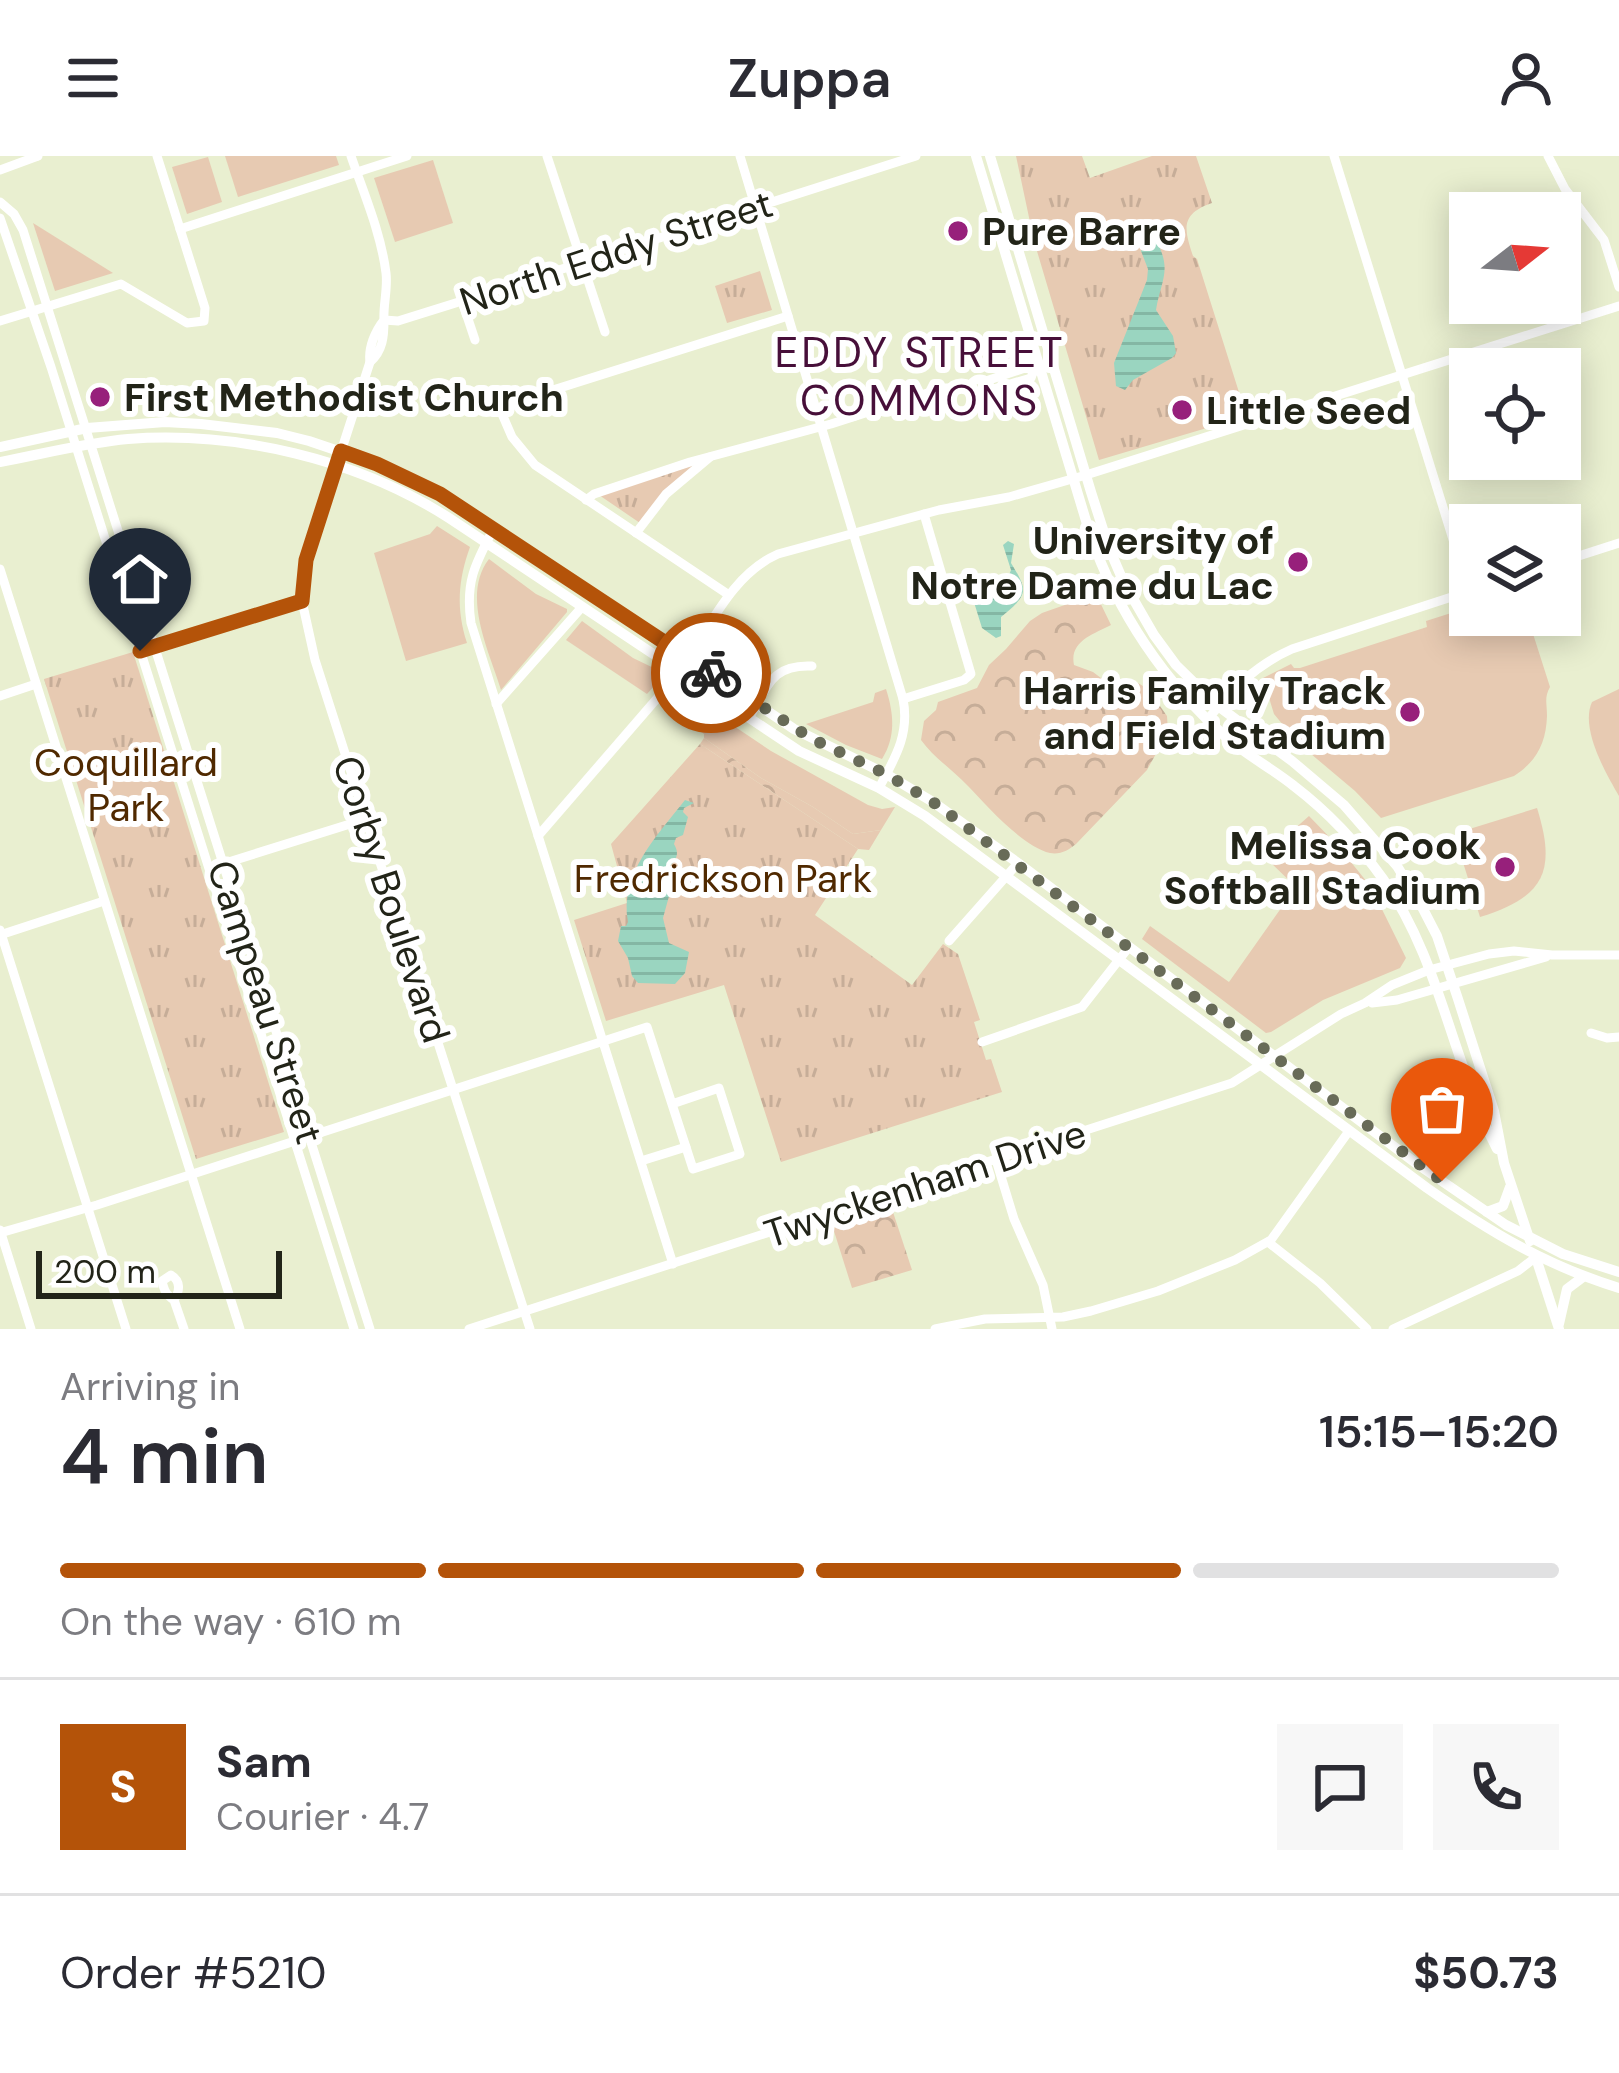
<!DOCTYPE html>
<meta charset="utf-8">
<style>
:root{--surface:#fff;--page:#f7f7f7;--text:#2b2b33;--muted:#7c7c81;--line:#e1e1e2;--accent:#b45309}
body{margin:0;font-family:"DM Sans",sans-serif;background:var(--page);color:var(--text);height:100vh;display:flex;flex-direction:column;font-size:45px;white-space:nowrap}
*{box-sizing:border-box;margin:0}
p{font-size:39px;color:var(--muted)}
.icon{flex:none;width:66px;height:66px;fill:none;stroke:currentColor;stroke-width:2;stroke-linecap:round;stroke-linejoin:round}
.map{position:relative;height:1173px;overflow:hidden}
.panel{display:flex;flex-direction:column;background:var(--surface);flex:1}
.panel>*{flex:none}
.needle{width:78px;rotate:73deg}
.fabs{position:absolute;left:1449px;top:36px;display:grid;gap:24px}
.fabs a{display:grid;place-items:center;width:132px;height:132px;border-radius:0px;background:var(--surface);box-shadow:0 6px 30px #0003;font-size:60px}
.scale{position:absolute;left:36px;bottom:30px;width:246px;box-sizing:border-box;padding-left:12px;border:6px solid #222418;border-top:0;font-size:33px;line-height:42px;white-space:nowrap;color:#222418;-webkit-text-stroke:9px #fff;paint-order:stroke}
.pin{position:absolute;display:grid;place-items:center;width:102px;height:102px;color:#fff;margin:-123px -51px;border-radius:50% 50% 50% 0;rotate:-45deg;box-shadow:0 0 12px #0007}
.pin .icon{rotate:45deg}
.courier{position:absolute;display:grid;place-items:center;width:120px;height:120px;margin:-60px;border:9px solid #b45309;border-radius:50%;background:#fff;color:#222;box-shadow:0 3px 15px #0007}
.summary em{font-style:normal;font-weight:600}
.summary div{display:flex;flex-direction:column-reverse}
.summary{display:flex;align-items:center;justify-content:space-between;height:204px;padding:0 60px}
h1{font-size:78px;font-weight:600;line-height:90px}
.bar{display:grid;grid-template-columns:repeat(4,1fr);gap:18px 12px;align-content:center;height:144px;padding:0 60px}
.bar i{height:15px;border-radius:9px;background:var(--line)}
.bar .current{background:var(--accent)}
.bar p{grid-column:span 4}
.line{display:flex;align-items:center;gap:30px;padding:0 60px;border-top:3px solid var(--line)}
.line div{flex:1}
.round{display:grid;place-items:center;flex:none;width:126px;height:126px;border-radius:0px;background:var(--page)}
header{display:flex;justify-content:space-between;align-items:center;height:156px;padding:0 60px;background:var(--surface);font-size:54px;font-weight:600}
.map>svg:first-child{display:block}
.grass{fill:#e7cab2}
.forest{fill:url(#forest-crowns)}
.park{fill:url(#park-tufts)}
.water{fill:url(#water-rules)}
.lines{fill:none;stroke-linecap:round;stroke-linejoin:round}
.minor{stroke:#fff;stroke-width:9}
.major{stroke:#fff;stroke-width:10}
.done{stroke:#686b58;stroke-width:12;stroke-dasharray:0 21.6}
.route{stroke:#b45309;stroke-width:15}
.poi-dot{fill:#97207b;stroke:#fff;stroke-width:4.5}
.labels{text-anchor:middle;stroke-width:12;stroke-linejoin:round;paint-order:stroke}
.poi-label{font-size:39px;font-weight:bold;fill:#222418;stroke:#fff;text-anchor:start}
.street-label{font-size:39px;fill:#222418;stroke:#fff}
.park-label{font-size:39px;fill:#502900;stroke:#fff}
.neighbourhood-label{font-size:42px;letter-spacing:3px;fill:#470f39;stroke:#fff}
</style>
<header><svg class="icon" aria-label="menu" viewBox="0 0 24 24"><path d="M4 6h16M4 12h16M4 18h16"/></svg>Zuppa<svg class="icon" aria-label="person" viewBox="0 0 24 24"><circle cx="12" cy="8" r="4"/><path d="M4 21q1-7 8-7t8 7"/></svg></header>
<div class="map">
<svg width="1619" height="1173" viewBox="0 0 1619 1173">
<defs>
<pattern id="forest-crowns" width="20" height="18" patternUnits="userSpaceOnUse" patternTransform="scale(3)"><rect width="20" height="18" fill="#e7cab2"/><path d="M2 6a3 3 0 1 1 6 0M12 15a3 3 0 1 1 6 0" fill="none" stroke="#c6ad98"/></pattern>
<pattern id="park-tufts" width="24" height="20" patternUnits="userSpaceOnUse" patternTransform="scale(3)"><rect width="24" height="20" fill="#e7cab2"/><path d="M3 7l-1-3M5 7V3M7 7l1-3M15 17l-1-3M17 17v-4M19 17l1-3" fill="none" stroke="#c6ad98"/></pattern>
<pattern id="water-rules" width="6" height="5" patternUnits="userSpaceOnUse" patternTransform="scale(3)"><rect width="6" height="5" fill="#9ad5c0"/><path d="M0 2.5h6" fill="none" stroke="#84b7a4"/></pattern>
</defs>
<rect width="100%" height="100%" fill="#e9efd0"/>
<!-- grass -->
<g class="grass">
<path d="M225 0H336L339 9 238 41Z"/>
<path d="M208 1 222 46 187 58 172 11Z"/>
<path d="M433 4 453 67 395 86 374 22Z"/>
<path d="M33 67 113 117 55 135Z"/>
<path d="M437 370 470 391C458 424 456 453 467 487L406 505 374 397 430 378Z"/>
<path d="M489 403 536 438 567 453V456L501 534C489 495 461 439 489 403Z"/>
<path d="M1470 451V459H1527L1550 531C1544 542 1547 547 1547 560 1546 587 1537 605 1514 620L1381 662 1355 635 1298 587 1274 558 1263 522 1291 508 1294 512H1300L1427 471 1426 465Z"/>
<path d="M582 465 633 502 662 516V521L647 538 566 484Z"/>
<path d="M682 530 707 552 771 595 868 649 882 653 895 651 881 674 853 678 813 651 761 622 704 582V578L664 550Z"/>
<path d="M886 533C894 558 896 581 882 603L846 589 806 568 873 546 875 537Z"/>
<path d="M1619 533V640C1605 616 1580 572 1592 546Z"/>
<path d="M1537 652C1557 716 1544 741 1480 761L1457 687 1463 675Z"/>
<path d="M1309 660 1338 690 1371 731 1406 802 1400 812 1323 844 1271 876 1266 877 1142 783 1150 770 1229 826 1296 731 1267 703 1283 683Z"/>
</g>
<!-- forest -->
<g class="forest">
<path d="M1096 438 1111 469C1094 478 1069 485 1074 509L1093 516 1105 525 1138 527 1148 533 1167 560 1168 576 1147 614 1076 688C1069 694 1060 699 1050 697 1023 691 987 650 968 630 953 614 934 602 921 584L924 565 936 554 938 546 977 532 989 509 1006 493 1030 465 1042 457Z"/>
<path d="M704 582 761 622 813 651 853 678 881 674 869 694 858 693 700 588Z"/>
<path d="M892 1053 912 1114 852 1132 833 1072Z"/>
</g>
<!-- park -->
<g class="park">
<path d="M1016 0H1082L1090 22 1152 0H1196L1212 47C1180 58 1184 73 1193 100L1197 103 1243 249 1244 261 1099 304 1034 85Z"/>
<path d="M760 115 772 154 727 167 715 130Z"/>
<path d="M691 310 693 311 640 367 599 339Z"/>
<path d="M133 496 284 976 196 1003 44 523Z"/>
<path d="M700 588 858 693 815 759 912 829 943 788 958 798 980 864 974 866 986 904 991 903 1002 936 781 1006 724 829 606 865 574 764 627 747 611 688Z"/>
</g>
<!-- water -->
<g class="water">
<path d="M1147 86H1157C1172 115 1161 124 1156 154L1173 180 1176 197 1172 202 1133 224 1125 234 1116 230 1114 207 1147 124 1148 113 1141 95Z"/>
<path d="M1008 385 1014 388 1011 407C1028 435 1029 438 1001 461V480L996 482 982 472 973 443 977 437 993 435 1005 429 1011 414 1003 389Z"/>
<path d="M685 644 694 647 684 652 683 656 688 661 683 679 676 682 674 688C682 702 672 705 667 715L671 733 663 762 669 787 689 796 685 817 675 828 638 827 632 820 628 802 618 785 621 770H626L628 766C619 718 657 680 685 644Z"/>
</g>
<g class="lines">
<!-- minor -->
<g class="minor">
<path d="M351 0C364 38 381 77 386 117 388 133 383 149 384 164 384 180 383 195 370 206 368 192 375 175 384 164"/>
<path d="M547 0 605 176"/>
<path d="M740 0 903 543C910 578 895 602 879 632"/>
<path d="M1334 0 1469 435"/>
<path d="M1548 0 1565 33 1604 84 1619 131"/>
<path d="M0 14 38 0"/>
<path d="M0 46 14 58 23 74 370 1173"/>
<path d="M0 62 51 211 354 1173"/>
<path d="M180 73 407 0"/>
<path d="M462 145 475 184"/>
<path d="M384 164 398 165 462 145 916 0"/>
<path d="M0 165 121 128 187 167 204 165 205 152 157 0"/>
<path d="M370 206 306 404 302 445 315 504 530 1173"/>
<circle cx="980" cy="233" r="10"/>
<path d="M986 225 1028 211 1033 216 1041 213"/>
<path d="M990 234 1031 222 1033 216"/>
<path d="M586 344 594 338 690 306 831 268 943 232H970"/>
<path d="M494 372C475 408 465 426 471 467L673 1108"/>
<path d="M636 377 666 338 710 301"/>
<path d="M1560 406 1619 387"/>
<path d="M0 413 240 1173"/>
<path d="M729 439 535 309 512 281 499 251 788 160"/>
<path d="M151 492 302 445"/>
<path d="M688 502C713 464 735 417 778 398L939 354 1009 341 1086 319 1619 150"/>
<path d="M0 540 36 528"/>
<path d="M903 543 964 524 971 518 924 358"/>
<path d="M496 548 582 451"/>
<path d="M749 562C768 531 771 508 812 510"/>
<path d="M1208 563C1232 533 1256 509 1292 493L1470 435"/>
<path d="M538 680 679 517"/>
<path d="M219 709 366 663"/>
<path d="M0 774 126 1173"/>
<path d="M0 779 104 745"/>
<path d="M949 785 1018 707"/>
<path d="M1372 847 1397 844 1546 801"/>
<path d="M1591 877 1607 882 1619 881"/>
<path d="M982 886 1082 851 1129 791"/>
<path d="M996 1004 1014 1063 1043 1129 1052 1173"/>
<path d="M641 1005 686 991"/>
<path d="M0 1074 31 1173"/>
<path d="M0 1077 97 1049 647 871 693 1013 740 998 719 932 672 948"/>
<path d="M1268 1086 1320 1127 1367 1173"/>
<path d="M174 1144C180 1135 181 1125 171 1119L162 1125C164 1134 166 1139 174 1144L184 1173"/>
<path d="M469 1173 1232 927 1341 858 1365 847 1392 829 1429 814 1489 798 1514 795 1552 799H1619"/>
<path d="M935 1173 985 1163 1063 1161 1091 1155 1158 1135 1235 1104 1271 1084 1349 975"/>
<path d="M1393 1173 1518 1115 1536 1101"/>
</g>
<!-- major -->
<g class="major">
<path d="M976 0 1090 378C1117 456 1165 527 1227 582 1248 600 1273 613 1294 630 1328 656 1358 688 1383 723 1440 803 1452 906 1497 993"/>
<path d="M990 0 1091 336 1109 392 1124 427 1154 479 1176 509 1218 550 1292 605 1344 649 1397 710 1421 749 1437 780 1458 843 1494 955 1504 1007 1530 1085"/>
<path d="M0 291 87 272 165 266 201 268 277 277 309 285 377 308 411 323 494 372 794 573 886 618 933 646 1018 707 1417 1008 1506 1069 1563 1098 1619 1116"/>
<path d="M0 306C43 298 84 287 128 283 237 275 357 303 449 362L799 595 879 632 925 660 1427 1032C1490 1076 1545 1109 1619 1132"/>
<path d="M1487 1056 1503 1050 1510 1031"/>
<path d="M1536 1102 1559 1173"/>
<path d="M1559 1168 1567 1133 1583 1121"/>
</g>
</g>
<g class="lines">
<!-- done -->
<path class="done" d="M711 517 812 583 886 618 933 646 1442 1025"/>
<!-- route -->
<path class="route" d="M140 495 302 445 306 404 341 295 377 308 440 338 711 517"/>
</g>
<!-- markers -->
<g class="poi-dot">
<circle cx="958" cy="75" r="12"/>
<circle cx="100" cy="241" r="12"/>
<circle cx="1182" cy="254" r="12"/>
<circle cx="1298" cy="406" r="12"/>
<circle cx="1410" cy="556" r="12"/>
<circle cx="1505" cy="711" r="12"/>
</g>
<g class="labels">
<!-- poi labels -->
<g class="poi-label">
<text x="982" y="89">Pure Barre</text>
<text x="124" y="255">First Methodist Church</text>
<text x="1206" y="268">Little Seed</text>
<text x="1274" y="398" text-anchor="end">University of<tspan x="1274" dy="45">Notre Dame du Lac</tspan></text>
<text x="1386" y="548" text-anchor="end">Harris Family Track<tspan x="1386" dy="45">and Field Stadium</tspan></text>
<text x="1481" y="703" text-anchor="end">Melissa Cook<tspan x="1481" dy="45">Softball Stadium</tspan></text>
</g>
<!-- street labels -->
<g class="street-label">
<text transform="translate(616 96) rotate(-18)" y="14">North Eddy Street</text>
<text transform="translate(392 743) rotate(72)" y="14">Corby Boulevard</text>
<text transform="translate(266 846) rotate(72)" y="14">Campeau Street</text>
<text transform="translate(925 1027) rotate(-18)" y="14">Twyckenham Drive</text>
</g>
<!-- park labels -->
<g class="park-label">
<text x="126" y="620">Coquillard<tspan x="126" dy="45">Park</tspan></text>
<text x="723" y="736">Fredrickson Park</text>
</g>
<!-- neighbourhood labels -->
<g class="neighbourhood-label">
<text x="920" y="211">EDDY STREET<tspan x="920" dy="48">COMMONS</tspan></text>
</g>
</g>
</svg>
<div class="fabs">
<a><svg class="needle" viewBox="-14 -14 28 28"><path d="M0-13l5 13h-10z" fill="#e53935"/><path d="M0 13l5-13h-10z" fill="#7c7c81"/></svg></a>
<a><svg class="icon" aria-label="locate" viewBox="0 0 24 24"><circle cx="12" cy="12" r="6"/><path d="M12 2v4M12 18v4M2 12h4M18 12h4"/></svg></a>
<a><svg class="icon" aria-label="layers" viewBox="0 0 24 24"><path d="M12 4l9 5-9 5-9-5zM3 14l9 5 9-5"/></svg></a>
</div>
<div class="scale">200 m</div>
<div class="pin" style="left:1442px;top:1025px;background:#ea580c"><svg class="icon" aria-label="bag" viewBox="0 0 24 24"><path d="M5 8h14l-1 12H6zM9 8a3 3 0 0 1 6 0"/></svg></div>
<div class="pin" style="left:140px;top:495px;background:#1f2937"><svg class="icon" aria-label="home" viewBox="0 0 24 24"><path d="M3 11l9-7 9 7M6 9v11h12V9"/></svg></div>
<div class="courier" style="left:711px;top:517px"><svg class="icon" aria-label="bike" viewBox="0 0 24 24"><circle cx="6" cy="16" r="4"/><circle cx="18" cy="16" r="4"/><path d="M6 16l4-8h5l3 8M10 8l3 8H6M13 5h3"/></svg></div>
</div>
<section class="panel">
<div class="summary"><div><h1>4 min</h1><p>Arriving in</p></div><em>15:15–15:20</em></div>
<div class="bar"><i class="current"></i><i class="current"></i><i class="current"></i><i></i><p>On the way · 610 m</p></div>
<div class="line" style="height:216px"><b class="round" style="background:var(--accent);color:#fff">S</b><div><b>Sam</b><p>Courier · 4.7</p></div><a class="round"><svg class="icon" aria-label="chat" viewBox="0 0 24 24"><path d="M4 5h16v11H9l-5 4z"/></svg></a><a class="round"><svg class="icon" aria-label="phone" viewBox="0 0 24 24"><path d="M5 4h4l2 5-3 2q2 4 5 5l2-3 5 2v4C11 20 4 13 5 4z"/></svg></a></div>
<div class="line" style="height:156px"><div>Order #5210</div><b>$50.73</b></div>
</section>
